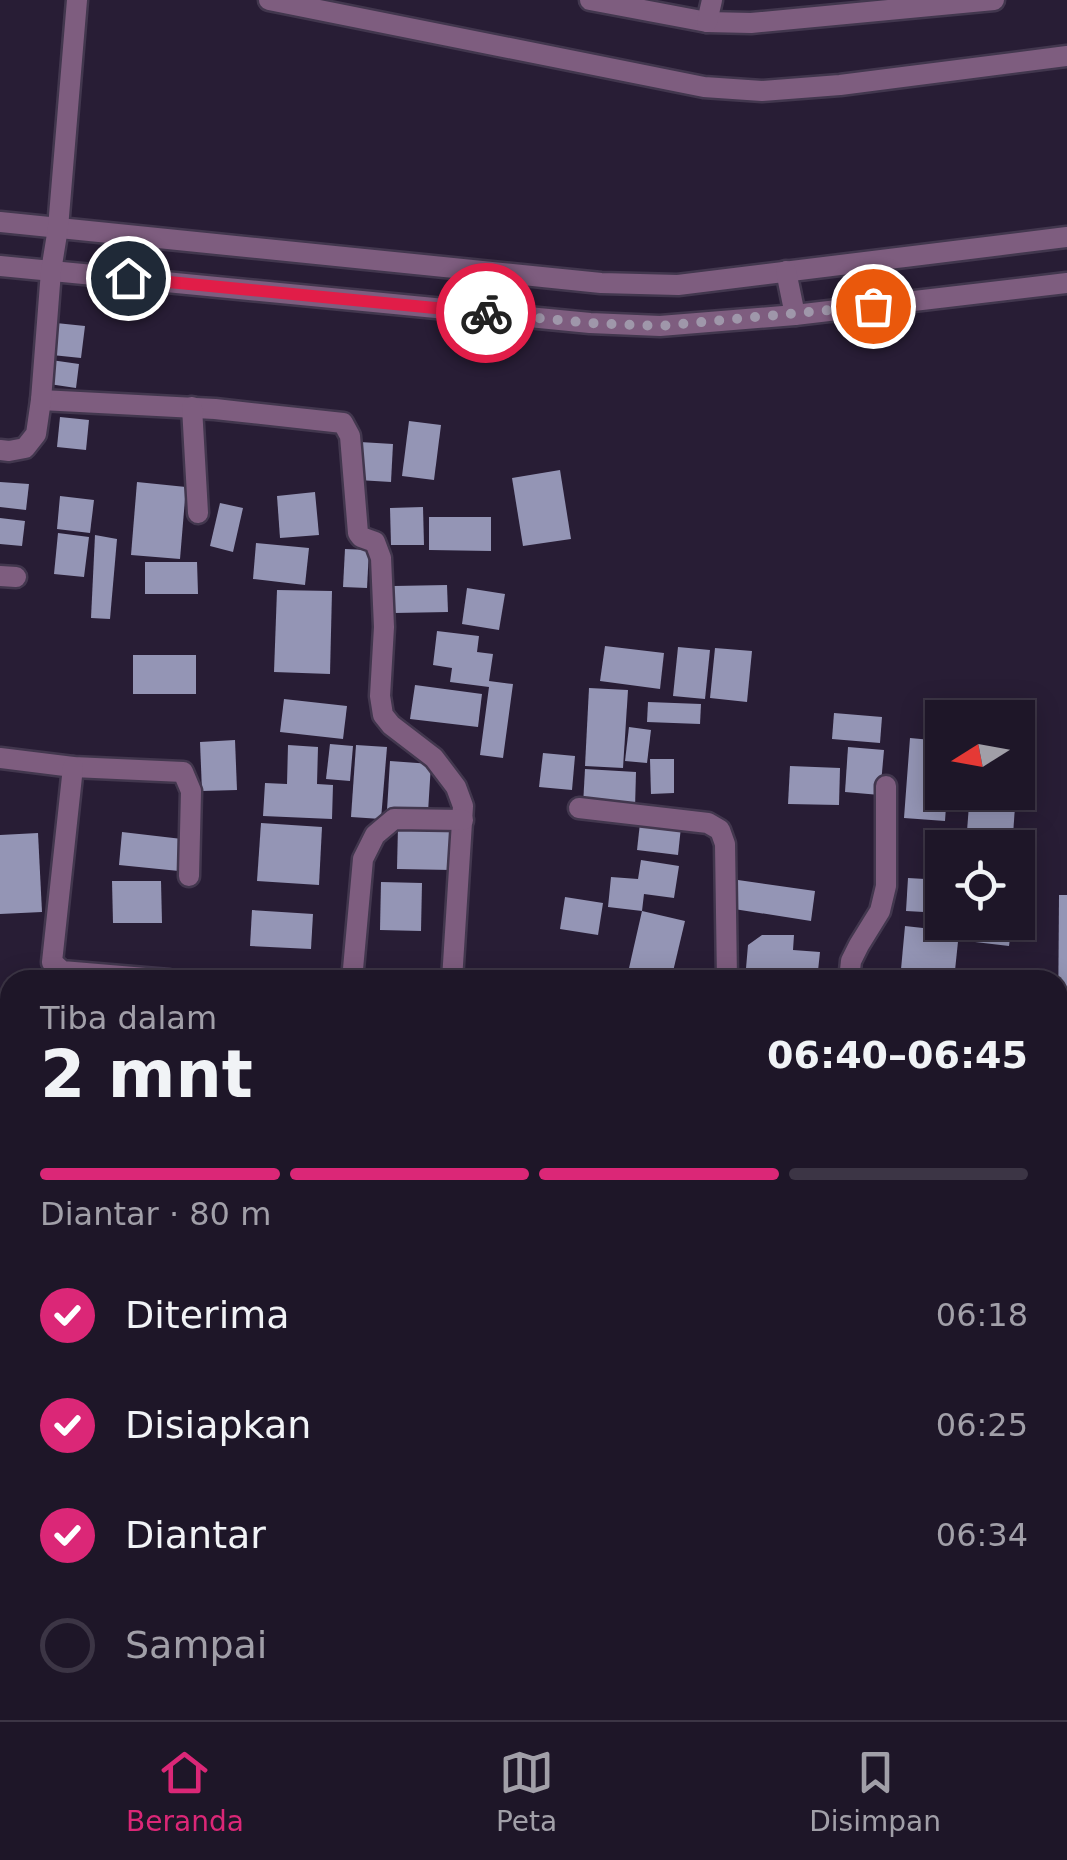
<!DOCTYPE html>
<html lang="id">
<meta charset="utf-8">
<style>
:root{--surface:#1e1628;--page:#261f30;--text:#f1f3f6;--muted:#a19fa8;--line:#3c3545;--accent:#db2777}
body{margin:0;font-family:"DejaVu Sans",sans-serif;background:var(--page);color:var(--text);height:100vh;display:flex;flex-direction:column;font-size:38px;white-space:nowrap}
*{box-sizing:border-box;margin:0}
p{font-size:32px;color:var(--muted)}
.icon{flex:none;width:55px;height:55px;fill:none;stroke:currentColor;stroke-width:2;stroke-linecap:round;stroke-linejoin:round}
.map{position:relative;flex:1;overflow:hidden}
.details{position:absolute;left:0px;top:970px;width:1068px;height:750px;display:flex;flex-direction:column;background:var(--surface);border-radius:30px 30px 0 0;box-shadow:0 5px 25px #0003,0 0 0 2px var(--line)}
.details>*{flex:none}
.needle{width:65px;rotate:259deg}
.tools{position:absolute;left:925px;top:700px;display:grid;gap:20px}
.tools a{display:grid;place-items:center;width:110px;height:110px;border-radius:0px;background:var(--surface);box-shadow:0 5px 25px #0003,0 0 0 2px var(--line);font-size:50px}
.pin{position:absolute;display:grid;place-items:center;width:85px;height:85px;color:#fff;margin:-42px;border:5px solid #fff;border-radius:50%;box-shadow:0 2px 10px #0007}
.courier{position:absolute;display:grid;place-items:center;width:100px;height:100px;margin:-50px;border:8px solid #e11d48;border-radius:50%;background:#fff;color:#222;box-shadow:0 2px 12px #0007}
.headline em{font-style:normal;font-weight:700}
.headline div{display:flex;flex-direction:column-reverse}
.headline{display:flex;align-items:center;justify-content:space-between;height:170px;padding:0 40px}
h1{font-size:65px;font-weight:700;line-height:75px}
.bar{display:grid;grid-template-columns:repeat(4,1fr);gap:15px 10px;align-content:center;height:120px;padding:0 40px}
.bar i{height:12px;border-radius:8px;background:var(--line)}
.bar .current{background:var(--accent)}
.bar p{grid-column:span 4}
ol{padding:0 40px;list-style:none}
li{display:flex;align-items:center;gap:30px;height:110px}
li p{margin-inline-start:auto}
li .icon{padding:10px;border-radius:50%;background:var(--accent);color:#fff;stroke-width:4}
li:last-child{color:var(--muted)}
li i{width:55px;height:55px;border:5px solid var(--line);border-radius:50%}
.tab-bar{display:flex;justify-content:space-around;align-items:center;height:140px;border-top:2px solid var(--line);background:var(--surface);font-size:28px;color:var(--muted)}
.tab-bar a{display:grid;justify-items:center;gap:5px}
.tab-bar .current{color:var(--accent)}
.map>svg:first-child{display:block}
.building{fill:#9495b5}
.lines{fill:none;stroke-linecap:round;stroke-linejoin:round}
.minor-casing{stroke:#42374e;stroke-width:25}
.minor{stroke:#7e5d7f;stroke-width:20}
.done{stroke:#9f97aa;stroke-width:10;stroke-dasharray:0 18}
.route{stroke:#e11d48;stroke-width:12}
</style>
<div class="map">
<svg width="1067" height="1720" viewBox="0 0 1067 1720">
<rect width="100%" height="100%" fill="#281d35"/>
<!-- building -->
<g class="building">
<path d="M56 323 85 326 81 358 52 355Z"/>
<path d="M51 360 79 364 76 388 49 384Z"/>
<path d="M60 417 89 420 86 450 57 447Z"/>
<path d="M409 421 441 425 434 480 402 476Z"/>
<path d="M360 442 393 444 391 482 358 480Z"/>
<path d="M560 470 571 539 523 546 512 478Z"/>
<path d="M0 482 29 484 26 510 0 507Z"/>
<path d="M137 482 186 487 180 559 131 555Z"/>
<path d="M315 492 319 535 280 538 277 496Z"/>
<path d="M60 496 94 500 90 533 57 529Z"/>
<path d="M220 503 243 508 233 552 210 546Z"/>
<path d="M423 507 424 545H391L390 508Z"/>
<path d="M429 517H491V551L429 550Z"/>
<path d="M0 518 25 521 22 546 0 544Z"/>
<path d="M58 533 89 537 84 577 54 574Z"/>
<path d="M95 535 117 539 110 619 91 618Z"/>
<path d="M256 543 309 548 305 585 253 579Z"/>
<path d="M345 549 369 550 367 588 343 587Z"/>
<path d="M145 562H197L198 594H145Z"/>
<path d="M447 585 448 612 394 613V586Z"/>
<path d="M467 588 505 594 499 630 462 624Z"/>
<path d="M277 590 332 591 330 674 274 672Z"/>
<path d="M437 631 479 636 477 652 493 654 489 681 513 684 503 758 480 755 489 687 450 682 452 668 433 665Z"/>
<path d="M605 646 664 653 660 689 600 681Z"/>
<path d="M678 647 710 650 705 699 673 696Z"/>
<path d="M715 648 752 651 747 702 710 698Z"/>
<rect x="133" y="655" width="63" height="39"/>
<path d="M415 685 482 694 478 727 410 719Z"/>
<path d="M589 688 628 690 623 768 585 766Z"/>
<path d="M284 699 347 706 343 739 280 732Z"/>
<path d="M648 702 701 704 700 724 647 722Z"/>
<path d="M834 713 882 717 880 743 832 739Z"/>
<path d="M629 727 651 730 647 763 625 761Z"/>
<path d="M910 738 942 741V792H947L945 821 904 818Z"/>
<path d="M235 740 237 790 202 791 200 742Z"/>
<path d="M330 744 353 746 350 781 326 779Z"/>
<path d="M288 745 318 747 317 784 333 785 332 819 263 816 265 783 287 784Z"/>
<path d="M356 745 387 747 381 819 351 817Z"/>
<path d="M848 747 884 750 880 795 845 792Z"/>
<path d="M543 753 575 756 572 790 539 787Z"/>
<path d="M650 759H674V793L651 794Z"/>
<path d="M390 761 431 764 428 812 387 810Z"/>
<path d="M790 766 840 768 839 805 788 804Z"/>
<path d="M585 769 636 772 635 808 583 805Z"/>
<path d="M970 792H1016L1013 835 967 831Z"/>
<path d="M261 823 322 827 319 885 257 881Z"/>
<path d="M640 823 681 827 678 855 637 850Z"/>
<path d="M398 826 453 827 452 870 397 869Z"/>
<path d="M122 832 182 839 179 871 119 865Z"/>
<path d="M38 833 42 912 0 914V835Z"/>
<path d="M928 839 986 843V848H942V872L925 870Z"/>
<path d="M641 860 679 866 674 898 644 894 642 911 608 907 611 877 638 879Z"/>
<path d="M908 878 942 880V913L906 911Z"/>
<path d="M738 880 815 891 811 921 734 909Z"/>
<path d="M112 881H161L162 923H113Z"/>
<path d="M381 882 422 883 421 931 380 930Z"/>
<path d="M1059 895H1067V1030L1058 1029Z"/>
<path d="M565 897 603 903 598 935 560 929Z"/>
<path d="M252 910 313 914 311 949 250 946Z"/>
<path d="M642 911 685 921 671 980H639L627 977Z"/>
<path d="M977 922H1012L1009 946 975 942Z"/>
<path d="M905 926 959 932 954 980H900Z"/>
<path d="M762 935H794L793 950 820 952 817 980H745L748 945Z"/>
<path d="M1058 1080 1067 1081V1133L1058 1132Z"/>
<rect x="1058" y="1139" width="9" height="63"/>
</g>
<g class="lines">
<defs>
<g id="minor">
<path d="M269 0 704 87 762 91 840 85 1067 56"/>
<path d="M590 0 707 22 751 23 994 0"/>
<path d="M707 22 712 0"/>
<path d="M0 222 601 283 678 285 1067 237"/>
<path d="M0 266 590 323 660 326 795 315 1067 283"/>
<path d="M786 271 795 315"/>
<path d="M41 400 215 409 343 423 350 436 358 533 361 537 375 542 381 558 384 627 380 696 383 715 391 725 434 758 456 787 463 806 452 980"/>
<path d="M192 407 198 513"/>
<path d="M0 450 9 451 25 448 36 434 41 400 51 271 58 228 77 0"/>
<path d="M0 576 16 577"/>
<path d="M0 758 73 767 183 772 191 791 189 876"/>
<path d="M73 767 52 962 62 971 169 980"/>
<path d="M579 808 708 823 720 830 725 844 727 980"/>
<path d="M352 980 363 859 375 835 394 819 463 820"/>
<path d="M849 980 851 961 859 945 880 911 886 886V786"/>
<path d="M1058 1071H1067"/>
<path d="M1067 1425C1056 1450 1064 1483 1067 1509"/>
<path d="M1058 1531 1067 1530"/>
<path d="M0 1658 10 1660"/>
<path d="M332 1710 389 1720"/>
<path d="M592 1720 602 1710"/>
</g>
</defs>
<!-- minor casing -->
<use href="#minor" class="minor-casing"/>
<!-- minor -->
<use href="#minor" class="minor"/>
</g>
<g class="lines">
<!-- done -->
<path class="done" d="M486 313 590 323 660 326 873 306"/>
<!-- route -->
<path class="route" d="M128 278 486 313"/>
</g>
</svg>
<div class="tools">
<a><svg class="needle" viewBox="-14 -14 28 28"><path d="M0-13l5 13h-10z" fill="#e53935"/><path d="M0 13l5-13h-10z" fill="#a19fa8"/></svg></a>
<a><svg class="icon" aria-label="locate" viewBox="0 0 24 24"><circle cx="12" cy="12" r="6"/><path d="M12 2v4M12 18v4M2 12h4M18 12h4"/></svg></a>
</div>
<div class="pin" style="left:873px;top:306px;background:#ea580c"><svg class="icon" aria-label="bag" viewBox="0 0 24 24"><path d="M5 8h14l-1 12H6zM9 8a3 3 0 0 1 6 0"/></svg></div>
<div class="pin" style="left:128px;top:278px;background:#1f2937"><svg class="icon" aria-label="home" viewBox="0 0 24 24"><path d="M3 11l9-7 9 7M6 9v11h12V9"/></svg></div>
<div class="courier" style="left:486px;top:313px"><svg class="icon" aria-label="bike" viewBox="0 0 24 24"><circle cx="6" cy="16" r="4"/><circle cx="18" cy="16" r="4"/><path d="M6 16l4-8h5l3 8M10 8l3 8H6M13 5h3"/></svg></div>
<section class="details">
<div class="headline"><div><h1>2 mnt</h1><p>Tiba dalam</p></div><em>06:40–06:45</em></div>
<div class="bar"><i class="current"></i><i class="current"></i><i class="current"></i><i></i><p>Diantar · 80 m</p></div>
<ol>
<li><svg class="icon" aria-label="check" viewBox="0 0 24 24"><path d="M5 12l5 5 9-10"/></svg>Diterima<p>06:18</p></li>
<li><svg class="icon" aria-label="check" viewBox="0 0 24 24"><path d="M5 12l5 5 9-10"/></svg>Disiapkan<p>06:25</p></li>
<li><svg class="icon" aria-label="check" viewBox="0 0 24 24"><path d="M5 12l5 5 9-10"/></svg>Diantar<p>06:34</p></li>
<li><i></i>Sampai</li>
</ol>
</section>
</div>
<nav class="tab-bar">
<a class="current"><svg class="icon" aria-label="home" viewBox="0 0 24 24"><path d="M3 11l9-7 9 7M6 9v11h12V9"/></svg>Beranda</a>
<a><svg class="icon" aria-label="map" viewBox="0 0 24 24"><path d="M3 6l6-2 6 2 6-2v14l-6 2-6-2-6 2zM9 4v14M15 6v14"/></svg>Peta</a>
<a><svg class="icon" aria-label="saved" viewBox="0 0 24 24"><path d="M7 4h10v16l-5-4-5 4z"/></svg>Disimpan</a>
</nav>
